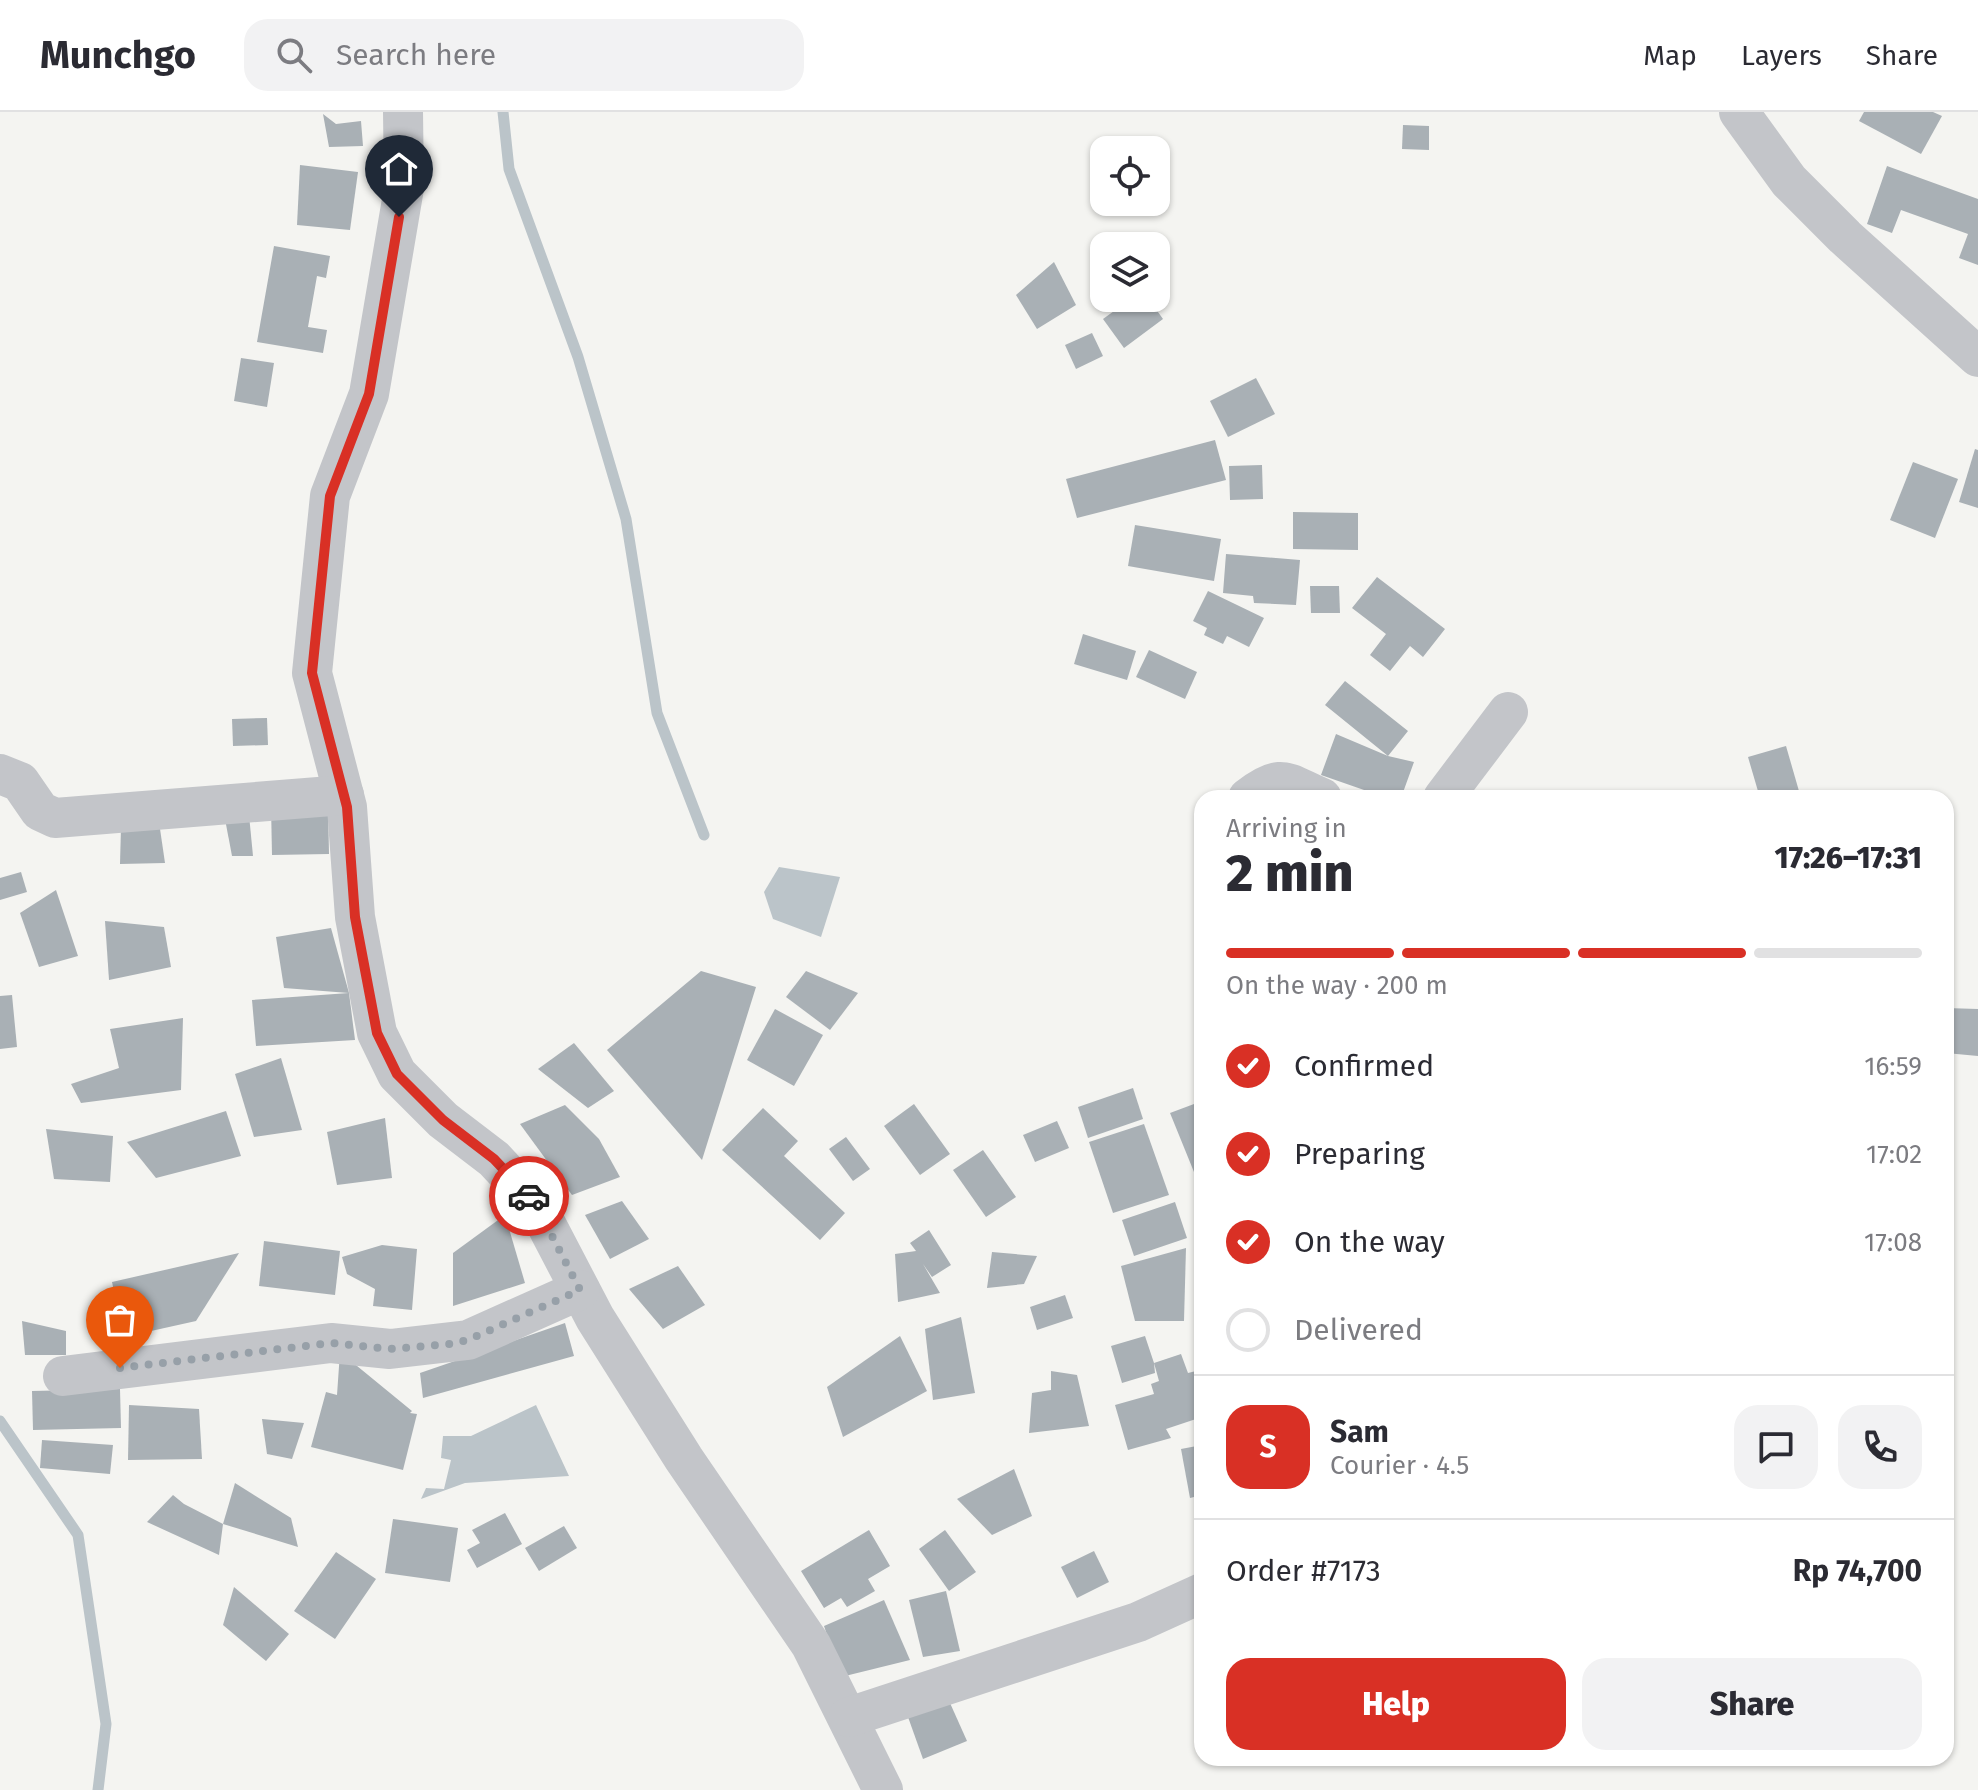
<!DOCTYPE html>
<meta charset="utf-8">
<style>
:root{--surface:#fff;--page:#f2f2f3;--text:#2b2b33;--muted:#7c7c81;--line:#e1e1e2;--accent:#d93025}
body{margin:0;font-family:"Fira Sans",sans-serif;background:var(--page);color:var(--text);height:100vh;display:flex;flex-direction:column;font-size:30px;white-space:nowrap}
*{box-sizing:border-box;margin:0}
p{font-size:26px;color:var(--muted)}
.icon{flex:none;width:44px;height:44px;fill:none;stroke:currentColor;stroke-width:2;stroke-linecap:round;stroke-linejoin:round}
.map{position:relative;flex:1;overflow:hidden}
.side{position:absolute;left:1194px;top:678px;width:760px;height:976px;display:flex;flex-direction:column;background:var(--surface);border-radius:24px;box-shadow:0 2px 6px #0004}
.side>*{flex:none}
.controls{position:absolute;left:1090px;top:24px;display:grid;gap:16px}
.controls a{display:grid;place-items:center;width:80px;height:80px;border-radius:16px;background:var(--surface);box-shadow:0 2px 6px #0004;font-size:40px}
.pin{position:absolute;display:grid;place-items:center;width:68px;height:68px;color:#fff;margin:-82px -34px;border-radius:50% 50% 50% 0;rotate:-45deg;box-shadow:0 0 8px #0007}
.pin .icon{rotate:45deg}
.courier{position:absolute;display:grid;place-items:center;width:80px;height:80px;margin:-40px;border:6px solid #d93025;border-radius:50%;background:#fff;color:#222;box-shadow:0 2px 10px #0007}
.head em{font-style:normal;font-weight:800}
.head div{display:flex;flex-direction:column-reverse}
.head{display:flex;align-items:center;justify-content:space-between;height:136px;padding:0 32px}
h1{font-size:52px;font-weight:800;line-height:60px}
.bar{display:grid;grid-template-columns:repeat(4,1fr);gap:12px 8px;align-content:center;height:96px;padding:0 32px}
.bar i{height:10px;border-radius:6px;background:var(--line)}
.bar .selected{background:var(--accent)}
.bar p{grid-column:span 4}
.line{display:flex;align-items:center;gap:20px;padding:0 32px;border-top:2px solid var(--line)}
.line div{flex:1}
.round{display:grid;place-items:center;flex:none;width:84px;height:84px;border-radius:24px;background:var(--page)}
ol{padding:0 32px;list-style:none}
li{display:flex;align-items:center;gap:24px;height:88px}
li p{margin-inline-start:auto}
li .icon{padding:8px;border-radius:50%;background:var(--accent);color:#fff;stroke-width:4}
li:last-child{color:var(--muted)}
li i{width:44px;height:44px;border:4px solid var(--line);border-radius:50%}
.button{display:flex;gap:16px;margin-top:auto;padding:16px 32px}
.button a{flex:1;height:92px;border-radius:24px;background:var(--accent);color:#fff;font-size:32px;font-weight:800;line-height:92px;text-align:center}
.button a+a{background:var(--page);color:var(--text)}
header{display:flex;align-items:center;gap:48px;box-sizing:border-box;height:112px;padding:0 40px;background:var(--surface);border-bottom:2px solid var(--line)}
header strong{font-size:38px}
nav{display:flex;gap:44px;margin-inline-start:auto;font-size:28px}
.search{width:560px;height:72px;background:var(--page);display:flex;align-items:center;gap:20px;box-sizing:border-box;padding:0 28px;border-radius:24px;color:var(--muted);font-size:30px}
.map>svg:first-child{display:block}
.water{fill:#bbc4c9}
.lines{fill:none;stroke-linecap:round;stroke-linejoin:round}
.stream{stroke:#bbc4c9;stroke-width:11}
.building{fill:#a9b0b5}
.minor{stroke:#c3c5c9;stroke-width:40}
.done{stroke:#97a0a8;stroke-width:8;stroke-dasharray:0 14.4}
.route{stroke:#d93025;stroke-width:10}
</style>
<header>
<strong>Munchgo</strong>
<div class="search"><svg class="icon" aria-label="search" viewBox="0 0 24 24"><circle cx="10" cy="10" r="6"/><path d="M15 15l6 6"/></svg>Search here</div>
<nav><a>Map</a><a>Layers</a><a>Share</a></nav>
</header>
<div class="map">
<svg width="1978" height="1678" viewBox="0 0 1978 1678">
<rect width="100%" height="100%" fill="#f4f4f1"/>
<!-- water -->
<g class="water">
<path d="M779 755 840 765 821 825 773 807 764 780Z"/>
<path d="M536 1293 569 1364 465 1371 421 1387 426 1376 444 1377 451 1348 441 1346 443 1324H471Z"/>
</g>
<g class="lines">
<!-- stream -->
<g class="stream">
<path d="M503 0 509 57 578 245 626 407 657 601 704 723"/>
<path d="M0 1309 78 1423 106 1612 98 1678"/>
</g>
</g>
<!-- building -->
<g class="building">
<path d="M1864 0H1933L1942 4 1921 42 1859 9Z"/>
<path d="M323 2 336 12 361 9 363 34 329 35Z"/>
<path d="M1403 13 1429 14V38L1402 37Z"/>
<path d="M300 53 358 60 350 118 297 113Z"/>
<path d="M1887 54 1978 87V153L1959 146 1968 122 1901 98 1892 121 1867 112Z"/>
<path d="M274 134 330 144 326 166 317 164 308 215 327 218 323 241 257 230Z"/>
<path d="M1054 150 1076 193 1037 217 1016 183Z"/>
<path d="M1132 186H1148L1163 207 1124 236 1103 207Z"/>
<path d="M1092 221 1103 244 1076 257 1065 233Z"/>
<path d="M241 246 274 251 267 295 234 289Z"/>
<path d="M1256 266 1275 302 1228 325 1210 289Z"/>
<path d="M1215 328 1226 368 1077 406 1066 367Z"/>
<path d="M1975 337 1978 338V396L1959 390Z"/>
<path d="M1913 350 1958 367 1935 426 1890 408Z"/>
<path d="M1262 353 1263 387 1230 388 1229 354Z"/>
<path d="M1293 400 1358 401V438L1293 437Z"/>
<path d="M1135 413 1221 427 1214 469 1128 454Z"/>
<path d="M1226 442 1300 448 1296 493 1254 491 1253 484 1223 481Z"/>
<path d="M1377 465 1445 517 1423 545 1410 534 1390 559 1370 543 1386 522 1352 496Z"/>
<path d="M1310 474H1339L1340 501H1311Z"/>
<path d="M1208 479 1264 506 1249 535 1227 524 1223 532 1204 523 1207 516 1193 509Z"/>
<path d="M1083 522 1136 539 1127 568 1074 552Z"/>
<path d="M1149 538 1197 560 1185 587 1136 565Z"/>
<path d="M1345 569 1408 619 1388 644 1414 650 1401 686H1387L1321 663 1336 622 1388 644 1325 593Z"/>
<path d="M267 606 268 633 233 634 232 607Z"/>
<path d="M1786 634 1801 686H1760L1748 645Z"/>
<path d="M328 693 329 742 272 743 271 694Z"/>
<path d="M249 703 253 744H232L225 707Z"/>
<path d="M159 710 165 751 120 752 121 715Z"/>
<path d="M21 760 27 780 0 788V766Z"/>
<path d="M56 778 78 844 39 855 20 801Z"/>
<path d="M105 809 164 815 171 855 109 868Z"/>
<path d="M331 816 349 881 284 876 276 825Z"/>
<path d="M701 859 756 875 702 1048 607 938Z"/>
<path d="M806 859 858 881 830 918 786 885Z"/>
<path d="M349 881 355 928 256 934 252 888Z"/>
<path d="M12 883 17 935 0 937V884Z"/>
<path d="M1946 896 1978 897V944L1946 941Z"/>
<path d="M775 897 823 923 794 974 747 948Z"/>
<path d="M183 906 181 978 81 991 71 972 119 956 110 917Z"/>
<path d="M574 931 614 979 588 996 538 957Z"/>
<path d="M281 946 302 1018 254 1025 235 962Z"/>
<path d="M1133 976 1143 1007 1088 1026 1078 995Z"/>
<path d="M1202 989V1063L1196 1065 1170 1001Z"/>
<path d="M914 992 950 1042 920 1063 884 1014Z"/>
<path d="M565 993 599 1027 620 1065 572 1083 520 1012Z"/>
<path d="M763 996 798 1029 784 1044 845 1101 820 1128 722 1038Z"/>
<path d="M226 999 241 1044 156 1066 127 1030Z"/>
<path d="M385 1006 392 1066 337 1073 327 1020Z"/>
<path d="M1057 1009 1069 1036 1035 1050 1023 1023Z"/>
<path d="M1144 1012 1169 1083 1113 1101 1089 1030Z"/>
<path d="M46 1017 113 1024 110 1070 54 1067Z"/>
<path d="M846 1025 870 1057 853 1069 829 1037Z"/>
<path d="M983 1038 1016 1085 986 1105 953 1058Z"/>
<path d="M622 1089 649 1127 610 1147 585 1103Z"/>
<path d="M1175 1090 1187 1126 1134 1144 1122 1108Z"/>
<path d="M505 1103 525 1171 453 1194V1141Z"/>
<path d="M929 1118 951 1153 932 1165 923 1152 940 1181 898 1190 895 1142 916 1139 910 1131Z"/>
<path d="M264 1129 340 1139 335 1183 259 1174Z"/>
<path d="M382 1133 417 1137 412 1198 373 1194 375 1177 347 1162 342 1145Z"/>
<path d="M1186 1136 1184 1209H1135L1121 1154Z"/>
<path d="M992 1140 1037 1144 1024 1172 987 1176Z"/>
<path d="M239 1141 196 1209 124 1225 112 1170Z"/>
<path d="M678 1154 705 1193 663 1217 629 1177Z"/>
<path d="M1065 1183 1073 1206 1037 1218 1030 1195Z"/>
<path d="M961 1205 975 1281 933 1288 925 1217Z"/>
<path d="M22 1209 66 1219V1243H25Z"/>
<path d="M565 1211 574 1244 423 1286 420 1261Z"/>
<path d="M900 1224 927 1279 843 1325 827 1275Z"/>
<path d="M1145 1224 1154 1251 1181 1242 1188 1261 1196 1259 1202 1276V1305L1166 1317 1171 1326 1128 1338 1115 1293 1154 1282 1151 1272 1159 1269 1154 1251 1155 1261 1122 1271 1111 1234Z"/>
<path d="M340 1240 412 1299 410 1301 417 1302 403 1358 311 1335 326 1280 337 1283Z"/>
<path d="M1051 1259 1077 1263 1089 1314 1029 1321 1032 1281 1051 1278Z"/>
<path d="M120 1277 121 1316 33 1318 32 1279Z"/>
<path d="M129 1293 199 1297 202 1347 128 1348Z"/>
<path d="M262 1307 304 1311 292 1347 267 1342Z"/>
<path d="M42 1328 113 1333 110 1362 40 1356Z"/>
<path d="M1202 1333V1383L1190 1386 1181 1337Z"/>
<path d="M1014 1357 1032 1404 992 1423 957 1387Z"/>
<path d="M235 1371 291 1406 298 1435 223 1412Z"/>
<path d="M173 1383 184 1392 223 1412 219 1443 147 1410Z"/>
<path d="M505 1401 522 1432 477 1456 467 1438 480 1431 472 1418Z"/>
<path d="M393 1407 458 1416 450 1470 385 1461Z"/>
<path d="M564 1414 577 1436 539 1459 525 1436Z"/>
<path d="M869 1418 890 1454 868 1467 875 1479 847 1495 841 1486 824 1496 801 1459Z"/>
<path d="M945 1418 976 1460 949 1479 919 1437Z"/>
<path d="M1094 1439 1109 1470 1077 1486 1061 1455Z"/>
<path d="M336 1440 376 1467 335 1527 294 1499Z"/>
<path d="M234 1475 289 1522 266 1549 223 1513Z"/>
<path d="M946 1479 960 1539 923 1545 909 1488Z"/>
<path d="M884 1488 910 1548 841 1565 824 1514Z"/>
<path d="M950 1591 967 1629 923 1647 908 1605Z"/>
</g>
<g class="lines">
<!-- minor -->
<g class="minor">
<path d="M403 0 404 76 369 282 330 384 312 561 347 695 355 805 377 921 397 962 443 1008 494 1047 535 1091 595 1206 684 1347 811 1533 883 1678"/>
<path d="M1739 0 1789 69 1845 125 1978 245"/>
<path d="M0 662 20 670 40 699 55 706 344 683"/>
<path d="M1248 686C1282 659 1286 671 1322 686"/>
<path d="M1443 686 1508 600"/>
<path d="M63 1264 331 1231 390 1237 468 1228 580 1178"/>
<path d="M849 1605 1138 1510 1202 1481"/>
</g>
</g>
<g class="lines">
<!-- done -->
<path class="done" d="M120 1256 331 1231 390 1237 450 1232 468 1228 580 1178 535 1091 529 1084"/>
<!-- route -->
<path class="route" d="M399 105 369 282 330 384 312 561 347 695 355 805 377 921 397 962 443 1008 494 1047 529 1084"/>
</g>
</svg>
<div class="controls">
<a><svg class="icon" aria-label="locate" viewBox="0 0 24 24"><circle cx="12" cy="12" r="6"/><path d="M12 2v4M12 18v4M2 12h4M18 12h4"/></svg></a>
<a><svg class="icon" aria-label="layers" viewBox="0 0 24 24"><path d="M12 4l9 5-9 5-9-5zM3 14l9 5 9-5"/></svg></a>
</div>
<div class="pin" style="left:120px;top:1256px;background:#ea580c"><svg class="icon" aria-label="bag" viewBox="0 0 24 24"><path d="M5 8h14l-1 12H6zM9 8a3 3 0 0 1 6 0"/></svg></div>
<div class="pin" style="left:399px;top:105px;background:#1f2937"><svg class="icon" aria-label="home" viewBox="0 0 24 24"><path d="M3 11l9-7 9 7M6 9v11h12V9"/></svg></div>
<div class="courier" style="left:529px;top:1084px"><svg class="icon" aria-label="car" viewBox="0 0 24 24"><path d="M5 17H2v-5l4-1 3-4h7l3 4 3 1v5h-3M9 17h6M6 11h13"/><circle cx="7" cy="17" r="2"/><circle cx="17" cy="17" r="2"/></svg></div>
<section class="side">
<div class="head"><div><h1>2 min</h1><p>Arriving in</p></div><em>17:26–17:31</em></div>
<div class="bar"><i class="selected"></i><i class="selected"></i><i class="selected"></i><i></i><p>On the way · 200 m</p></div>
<ol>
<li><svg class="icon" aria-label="check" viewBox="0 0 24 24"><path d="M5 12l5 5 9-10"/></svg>Confirmed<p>16:59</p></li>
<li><svg class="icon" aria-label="check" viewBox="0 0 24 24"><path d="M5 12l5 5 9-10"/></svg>Preparing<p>17:02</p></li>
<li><svg class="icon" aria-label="check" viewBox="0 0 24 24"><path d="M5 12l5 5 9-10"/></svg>On the way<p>17:08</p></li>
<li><i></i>Delivered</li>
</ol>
<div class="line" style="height:144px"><b class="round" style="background:var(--accent);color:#fff">S</b><div><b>Sam</b><p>Courier · 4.5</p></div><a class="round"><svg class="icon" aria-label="chat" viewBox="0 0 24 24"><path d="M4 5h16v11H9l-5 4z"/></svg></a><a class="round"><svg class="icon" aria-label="phone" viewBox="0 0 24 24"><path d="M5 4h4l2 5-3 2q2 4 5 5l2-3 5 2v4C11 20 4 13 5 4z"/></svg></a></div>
<div class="line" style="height:104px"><div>Order #7173</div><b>Rp 74,700</b></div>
<div class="button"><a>Help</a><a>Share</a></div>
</section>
</div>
